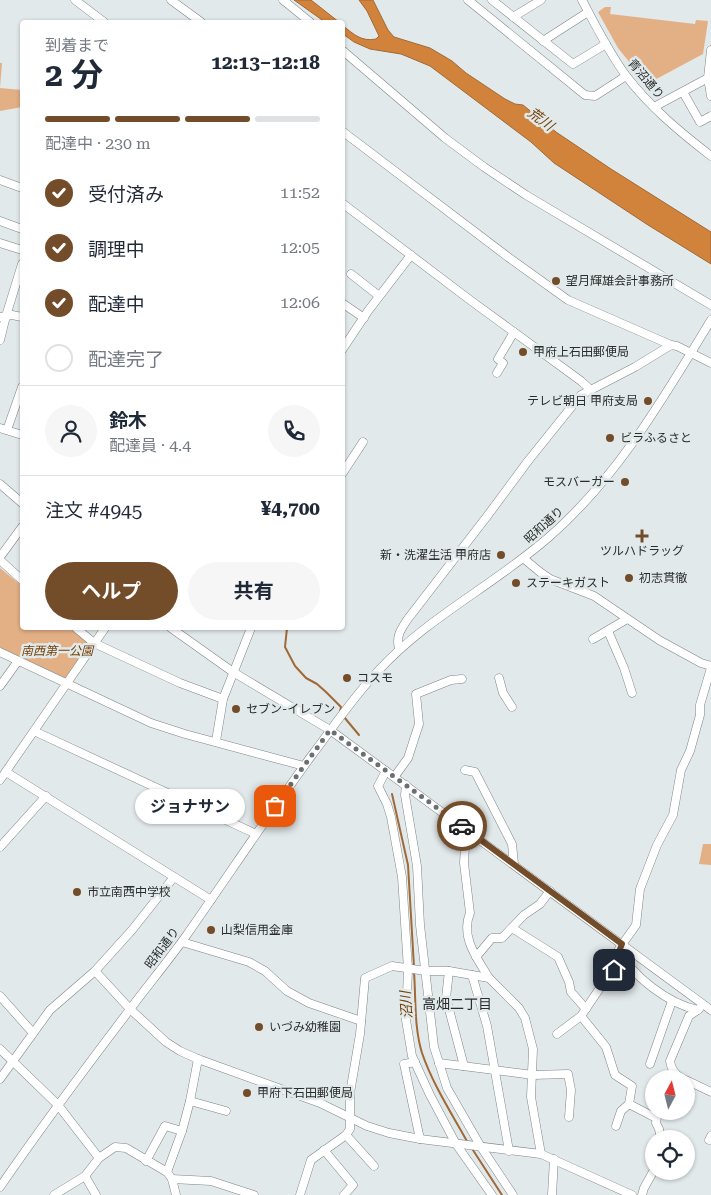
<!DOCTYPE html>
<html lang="ja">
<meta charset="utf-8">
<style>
:root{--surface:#fff;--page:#f6f6f7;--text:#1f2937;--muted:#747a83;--line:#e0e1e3;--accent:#734c2a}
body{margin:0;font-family:"Roboto Serif","Noto Sans JP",serif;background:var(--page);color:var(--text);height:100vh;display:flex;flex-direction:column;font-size:19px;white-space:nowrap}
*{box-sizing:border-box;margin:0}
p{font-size:16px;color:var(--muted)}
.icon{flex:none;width:28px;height:28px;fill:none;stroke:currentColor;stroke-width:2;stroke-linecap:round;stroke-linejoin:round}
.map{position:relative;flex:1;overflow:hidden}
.panel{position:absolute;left:20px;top:20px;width:325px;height:610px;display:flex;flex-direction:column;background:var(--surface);border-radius:5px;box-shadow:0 1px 4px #0004}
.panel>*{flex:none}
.needle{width:32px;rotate:7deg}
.controls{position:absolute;left:645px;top:1070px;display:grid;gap:10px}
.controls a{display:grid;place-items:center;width:50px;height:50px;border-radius:50%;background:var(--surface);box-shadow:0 1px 4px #0004;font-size:25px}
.pin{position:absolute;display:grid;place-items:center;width:42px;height:42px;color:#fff;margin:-21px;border-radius:10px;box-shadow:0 2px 8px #0006}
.courier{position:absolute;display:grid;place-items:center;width:50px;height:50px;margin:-25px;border:4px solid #734c2a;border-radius:50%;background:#fff;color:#222;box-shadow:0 1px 6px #0007}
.bubble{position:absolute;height:35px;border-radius:18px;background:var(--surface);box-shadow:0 1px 4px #0004;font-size:16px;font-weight:700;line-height:35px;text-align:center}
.head em{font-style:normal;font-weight:700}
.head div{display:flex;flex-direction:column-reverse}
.head{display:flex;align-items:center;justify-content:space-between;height:85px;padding:0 25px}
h1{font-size:32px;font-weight:700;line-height:38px}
.bar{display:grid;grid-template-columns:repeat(4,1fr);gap:8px 5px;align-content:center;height:60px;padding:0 25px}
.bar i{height:6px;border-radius:4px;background:var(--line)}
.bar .on{background:var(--accent)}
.bar p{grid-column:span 4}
.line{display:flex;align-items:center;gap:12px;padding:0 25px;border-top:1px solid var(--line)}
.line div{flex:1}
.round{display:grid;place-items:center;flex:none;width:52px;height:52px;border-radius:26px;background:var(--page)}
ol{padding:0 25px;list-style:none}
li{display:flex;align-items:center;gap:15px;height:55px}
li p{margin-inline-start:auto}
li .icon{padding:5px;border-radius:50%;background:var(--accent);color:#fff;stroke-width:4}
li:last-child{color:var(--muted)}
li i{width:28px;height:28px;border:2px solid var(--line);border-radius:50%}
.cta{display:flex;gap:10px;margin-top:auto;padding:10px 25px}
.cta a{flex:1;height:58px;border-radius:30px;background:var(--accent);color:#fff;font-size:20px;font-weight:700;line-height:58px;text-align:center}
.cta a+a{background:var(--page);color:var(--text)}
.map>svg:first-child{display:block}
.green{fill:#e3af85}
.water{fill:#d2833b;stroke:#a06937}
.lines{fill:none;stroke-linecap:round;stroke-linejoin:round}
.stream{stroke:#a06937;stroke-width:2}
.minor-casing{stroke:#7f8586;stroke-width:9}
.minor{stroke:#fff;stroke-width:8}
.done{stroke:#6a6f6f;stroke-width:5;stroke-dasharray:0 9}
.route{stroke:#734c2a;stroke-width:6}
.poi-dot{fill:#734c2a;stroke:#e2e9ea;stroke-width:2}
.labels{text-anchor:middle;stroke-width:5;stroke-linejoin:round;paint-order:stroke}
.street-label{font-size:12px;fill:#2a2d2d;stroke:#e2e9ea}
.poi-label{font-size:12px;fill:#2a2d2d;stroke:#e2e9ea;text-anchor:start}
.park-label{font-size:12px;font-style:italic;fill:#744008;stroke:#e2e9ea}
.water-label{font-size:14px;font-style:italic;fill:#723e04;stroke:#e2e9ea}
.neighbourhood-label{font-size:14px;fill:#2a2d2d;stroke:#e2e9ea}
</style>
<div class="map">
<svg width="711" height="1195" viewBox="0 0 711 1195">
<rect width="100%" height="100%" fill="#e2e9ea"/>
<!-- green -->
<g class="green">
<path d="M605 7H611L610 14 695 24 696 20 708 21 703 54 647 84 618 48 598 12Z"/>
<path d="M0 63H2L0 88 22 90V107L0 111Z"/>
<path d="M0 568 22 586V628H71L89 643V646L67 678 62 680 24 662V659L0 648Z"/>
<path d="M703 844H711V865L699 864Z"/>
</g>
<!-- water -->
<g class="water">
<path d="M294 0H311L339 22H325Z"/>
<path d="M359 0H373L388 30 394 37 430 48 452 61 466 73 505 99 515 104 523 105 556 132 611 169 711 232V264L648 225 554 163 531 142 430 66 401 54 370 49 354 42 343 34V26C354 34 361 42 376 39L379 36 367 11Z"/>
</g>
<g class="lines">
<!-- stream -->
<g class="stream">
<path d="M287 628 285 647 295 666 306 678 317 684 326 692 341 707 340 712"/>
<path d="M344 717 359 735"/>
<path d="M392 794 408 865 414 967"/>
<path d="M414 972C416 999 414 1027 422 1053 433 1085 452 1114 468 1143"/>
<path d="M471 1147 502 1195"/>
</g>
<defs>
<g id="minor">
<path d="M75 0 104 22"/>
<path d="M171 0 201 22"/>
<path d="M283 0 310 22"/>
<path d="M468 0 585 95 595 96 626 76"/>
<path d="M492 0 573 64 606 44"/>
<path d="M582 0C596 26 609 53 627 77 651 108 680 132 711 156"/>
<path d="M513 17 541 0"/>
<path d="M543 41 588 12"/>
<path d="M342 50 445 138 484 167 526 195 711 305"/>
<path d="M711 50 708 78 711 96"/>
<path d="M683 92 700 122 711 116"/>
<path d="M654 107 708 78"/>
<path d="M342 131 508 257 568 300 671 345"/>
<path d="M0 180 22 188"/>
<path d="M342 203 470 300 581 381 591 390"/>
<path d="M0 221 22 229"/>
<path d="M0 243 22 250"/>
<path d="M351 274 379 296"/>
<path d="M342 303 364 318"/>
<path d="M0 317 12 315 22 317"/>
<path d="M0 340 6 316 22 264"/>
<path d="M342 350 368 311 411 255"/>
<path d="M497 373 503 363 498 359 514 332"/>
<path d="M0 428 22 435"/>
<path d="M7 430 22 387"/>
<path d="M342 474 363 442"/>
<path d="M0 484 22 503"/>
<path d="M0 557 22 527"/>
<path d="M523 558 540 572 550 579 594 596 659 640 701 663 711 666"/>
<path d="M0 560 22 580"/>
<path d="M76 628 94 643 180 683 223 699"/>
<path d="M171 628 233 672 330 730 711 1010"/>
<path d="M608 631 624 668 632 693"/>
<path d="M593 639 627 619"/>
<path d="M399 649C396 636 400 631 407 620L488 515 528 461 581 395 635 367 671 345 677 346 711 363"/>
<path d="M0 652 151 723 185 734 304 766"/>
<path d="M499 678 503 693 512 707"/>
<path d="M0 686 18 661"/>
<path d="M34 731 256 834"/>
<path d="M216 741 223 699 251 628"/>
<path d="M465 770 475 772 512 844 514 864"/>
<path d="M386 771 378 786 387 804 391 817 402 877 408 969 406 1020 412 1056 430 1095 456 1144 492 1195"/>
<path d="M6 772 211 900"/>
<path d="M395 776 408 758 419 724 416 694 451 680 462 679"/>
<path d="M0 780 105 628"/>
<path d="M406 785 405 795 417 866 420 925 434 1047 447 1088 481 1147 513 1195"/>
<path d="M466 829 464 863 470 913C460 937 477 958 489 978"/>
<path d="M0 847 46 796"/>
<path d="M512 928 558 957 569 982 571 992 586 1009"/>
<path d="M182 942 249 962 265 971 287 991 309 1003 361 1021"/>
<path d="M476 957 492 938H502L524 915 540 904 550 891"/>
<path d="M95 971 130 1009 166 1042 180 1051 198 1059 320 1103 367 1126 389 1133 420 1139 541 1154 632 1195"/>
<path d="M449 971 446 998 464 1066"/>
<path d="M472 975 487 1026 509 1151"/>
<path d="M0 996 33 1033"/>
<path d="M698 1010C669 1004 631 976 619 949L636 925 640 889 657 845 673 815 681 770 690 751 700 715V705L711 668"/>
<path d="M581 1016 606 1047 615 1075 632 1086 629 1104 656 1118"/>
<path d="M557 1034 581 1016 604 982 624 960"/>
<path d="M0 1049 58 1105 99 1158 115 1147 126 1148 167 1172 172 1179 176 1195"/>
<path d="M415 1062 404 1064 420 1139"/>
<path d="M439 1063 533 1075 568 1074 571 1090 569 1117"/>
<path d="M650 1064 672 1001"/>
<path d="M0 1079 50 1010 95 971 132 930 174 877"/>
<path d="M683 1079C675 1075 671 1069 670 1061L689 1016 699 1009"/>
<path d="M686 1080 711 1092"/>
<path d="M190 1101 226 1111"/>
<path d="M658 1111 656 1123 659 1129 661 1139"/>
<path d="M616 1126 621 1111 629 1104"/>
<path d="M346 1135 374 1166"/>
<path d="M709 1140 711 1136"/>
<path d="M324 1150 353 1185 344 1195"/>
<path d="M146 1161 165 1126 182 1131"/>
<path d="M167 1172 182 1131 190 1101 198 1059"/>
<path d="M85 1176 96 1195"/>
<path d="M172 1179 211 1181 254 1195"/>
<path d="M0 1187C42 1126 86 1067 131 1008 149 984 168 961 186 936 228 876 269 814 312 755 334 726 354 696 379 670 428 617 494 585 549 537 618 477 664 397 711 320"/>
<path d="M54 1195 85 1176 99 1158"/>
<path d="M300 1195 311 1160 346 1135 350 1129V1093L360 1034 365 978 392 966 426 971H449L489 978 519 1008 525 1018 533 1049 531 1097 541 1154"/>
<path d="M552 1195 554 1159"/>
<path d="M642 1195 644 1188 654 1170"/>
</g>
</defs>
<!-- minor casing -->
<use href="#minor" class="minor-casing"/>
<!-- minor -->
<use href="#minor" class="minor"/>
</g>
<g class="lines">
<!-- done -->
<path class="done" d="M275 806 330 730 462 826"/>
<!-- route -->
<path class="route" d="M462 826 622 944 620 949 624 960 614 970"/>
</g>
<!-- markers -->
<g class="poi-dot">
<circle cx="556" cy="281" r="5"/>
<circle cx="523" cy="352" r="5"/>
<circle cx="648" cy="401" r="5"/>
<circle cx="610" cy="438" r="5"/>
<circle cx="625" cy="482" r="5"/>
<path d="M639.5 528.5h5v5h5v5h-5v5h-5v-5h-5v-5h5z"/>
<circle cx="501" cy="555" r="5"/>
<circle cx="629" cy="578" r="5"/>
<circle cx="516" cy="583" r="5"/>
<circle cx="347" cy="678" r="5"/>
<circle cx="236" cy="709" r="5"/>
<circle cx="77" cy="892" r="5"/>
<circle cx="211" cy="930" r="5"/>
<circle cx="259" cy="1027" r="5"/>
<circle cx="247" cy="1093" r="5"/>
</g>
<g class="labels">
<!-- street labels -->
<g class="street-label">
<text transform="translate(646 79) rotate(50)" y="4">青沼通り</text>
<text transform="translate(544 525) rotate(-42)" y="4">昭和通り</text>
<text transform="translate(162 948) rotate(-53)" y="4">昭和通り</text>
</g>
<!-- poi labels -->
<g class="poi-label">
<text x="566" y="285">望月輝雄会計事務所</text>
<text x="533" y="356">甲府上石田郵便局</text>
<text x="638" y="405" text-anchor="end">テレビ朝日 甲府支局</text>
<text x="620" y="442">ビラふるさと</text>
<text x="615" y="486" text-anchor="end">モスバーガー</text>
<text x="642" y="555" text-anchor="middle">ツルハドラッグ</text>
<text x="491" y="559" text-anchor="end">新・洗濯生活 甲府店</text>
<text x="639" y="582">初志貫徹</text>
<text x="526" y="587">ステーキガスト</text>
<text x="357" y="682">コスモ</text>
<text x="246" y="713">セブン-イレブン</text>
<text x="87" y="896">市立南西中学校</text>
<text x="221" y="934">山梨信用金庫</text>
<text x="269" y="1031">いづみ幼稚園</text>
<text x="257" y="1097">甲府下石田郵便局</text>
</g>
<!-- park labels -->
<g class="park-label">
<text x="57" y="655">南西第一公園</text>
</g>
<!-- water labels -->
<g class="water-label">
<text transform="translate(541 119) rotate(36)" y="5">荒川</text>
<text transform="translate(406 1005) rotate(-94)" y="5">沼川</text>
</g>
<!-- neighbourhood labels -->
<g class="neighbourhood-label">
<text x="457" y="1009">高畑二丁目</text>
</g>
</g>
</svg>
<div class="controls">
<a><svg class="needle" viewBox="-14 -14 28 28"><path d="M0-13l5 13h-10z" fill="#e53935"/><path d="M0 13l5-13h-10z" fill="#747a83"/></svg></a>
<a><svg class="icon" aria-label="locate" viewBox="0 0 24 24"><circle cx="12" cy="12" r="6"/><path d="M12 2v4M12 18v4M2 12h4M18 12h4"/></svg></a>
</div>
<div class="pin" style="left:275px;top:806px;background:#ea580c"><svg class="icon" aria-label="bag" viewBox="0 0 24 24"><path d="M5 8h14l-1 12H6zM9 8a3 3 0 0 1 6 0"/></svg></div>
<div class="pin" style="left:614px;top:970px;background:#1f2937"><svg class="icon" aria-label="home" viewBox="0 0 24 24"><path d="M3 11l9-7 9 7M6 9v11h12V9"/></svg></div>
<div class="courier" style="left:462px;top:826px"><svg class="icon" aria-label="car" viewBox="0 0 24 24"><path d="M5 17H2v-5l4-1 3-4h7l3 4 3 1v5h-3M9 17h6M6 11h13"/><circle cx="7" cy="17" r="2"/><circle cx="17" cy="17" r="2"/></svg></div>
<div class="bubble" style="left:135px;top:789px;width:110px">ジョナサン</div>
<section class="panel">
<div class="head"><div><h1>2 分</h1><p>到着まで</p></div><em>12:13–12:18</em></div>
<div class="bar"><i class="on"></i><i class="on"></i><i class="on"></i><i></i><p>配達中 · 230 m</p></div>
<ol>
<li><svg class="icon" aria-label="check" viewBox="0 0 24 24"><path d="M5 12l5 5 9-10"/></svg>受付済み<p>11:52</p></li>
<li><svg class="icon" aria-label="check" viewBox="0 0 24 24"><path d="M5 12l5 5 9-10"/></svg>調理中<p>12:05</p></li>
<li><svg class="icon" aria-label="check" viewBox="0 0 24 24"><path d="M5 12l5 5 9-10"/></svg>配達中<p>12:06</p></li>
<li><i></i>配達完了</li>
</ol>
<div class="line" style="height:90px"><a class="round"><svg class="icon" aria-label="person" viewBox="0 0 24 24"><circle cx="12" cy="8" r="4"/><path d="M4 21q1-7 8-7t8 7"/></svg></a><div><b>鈴木</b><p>配達員 · 4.4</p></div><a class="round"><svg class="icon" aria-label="phone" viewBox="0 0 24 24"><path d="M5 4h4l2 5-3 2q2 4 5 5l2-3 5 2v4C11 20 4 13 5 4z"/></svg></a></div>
<div class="line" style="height:65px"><div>注文 #4945</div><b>¥4,700</b></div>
<div class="cta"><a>ヘルプ</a><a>共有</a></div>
</section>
</div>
